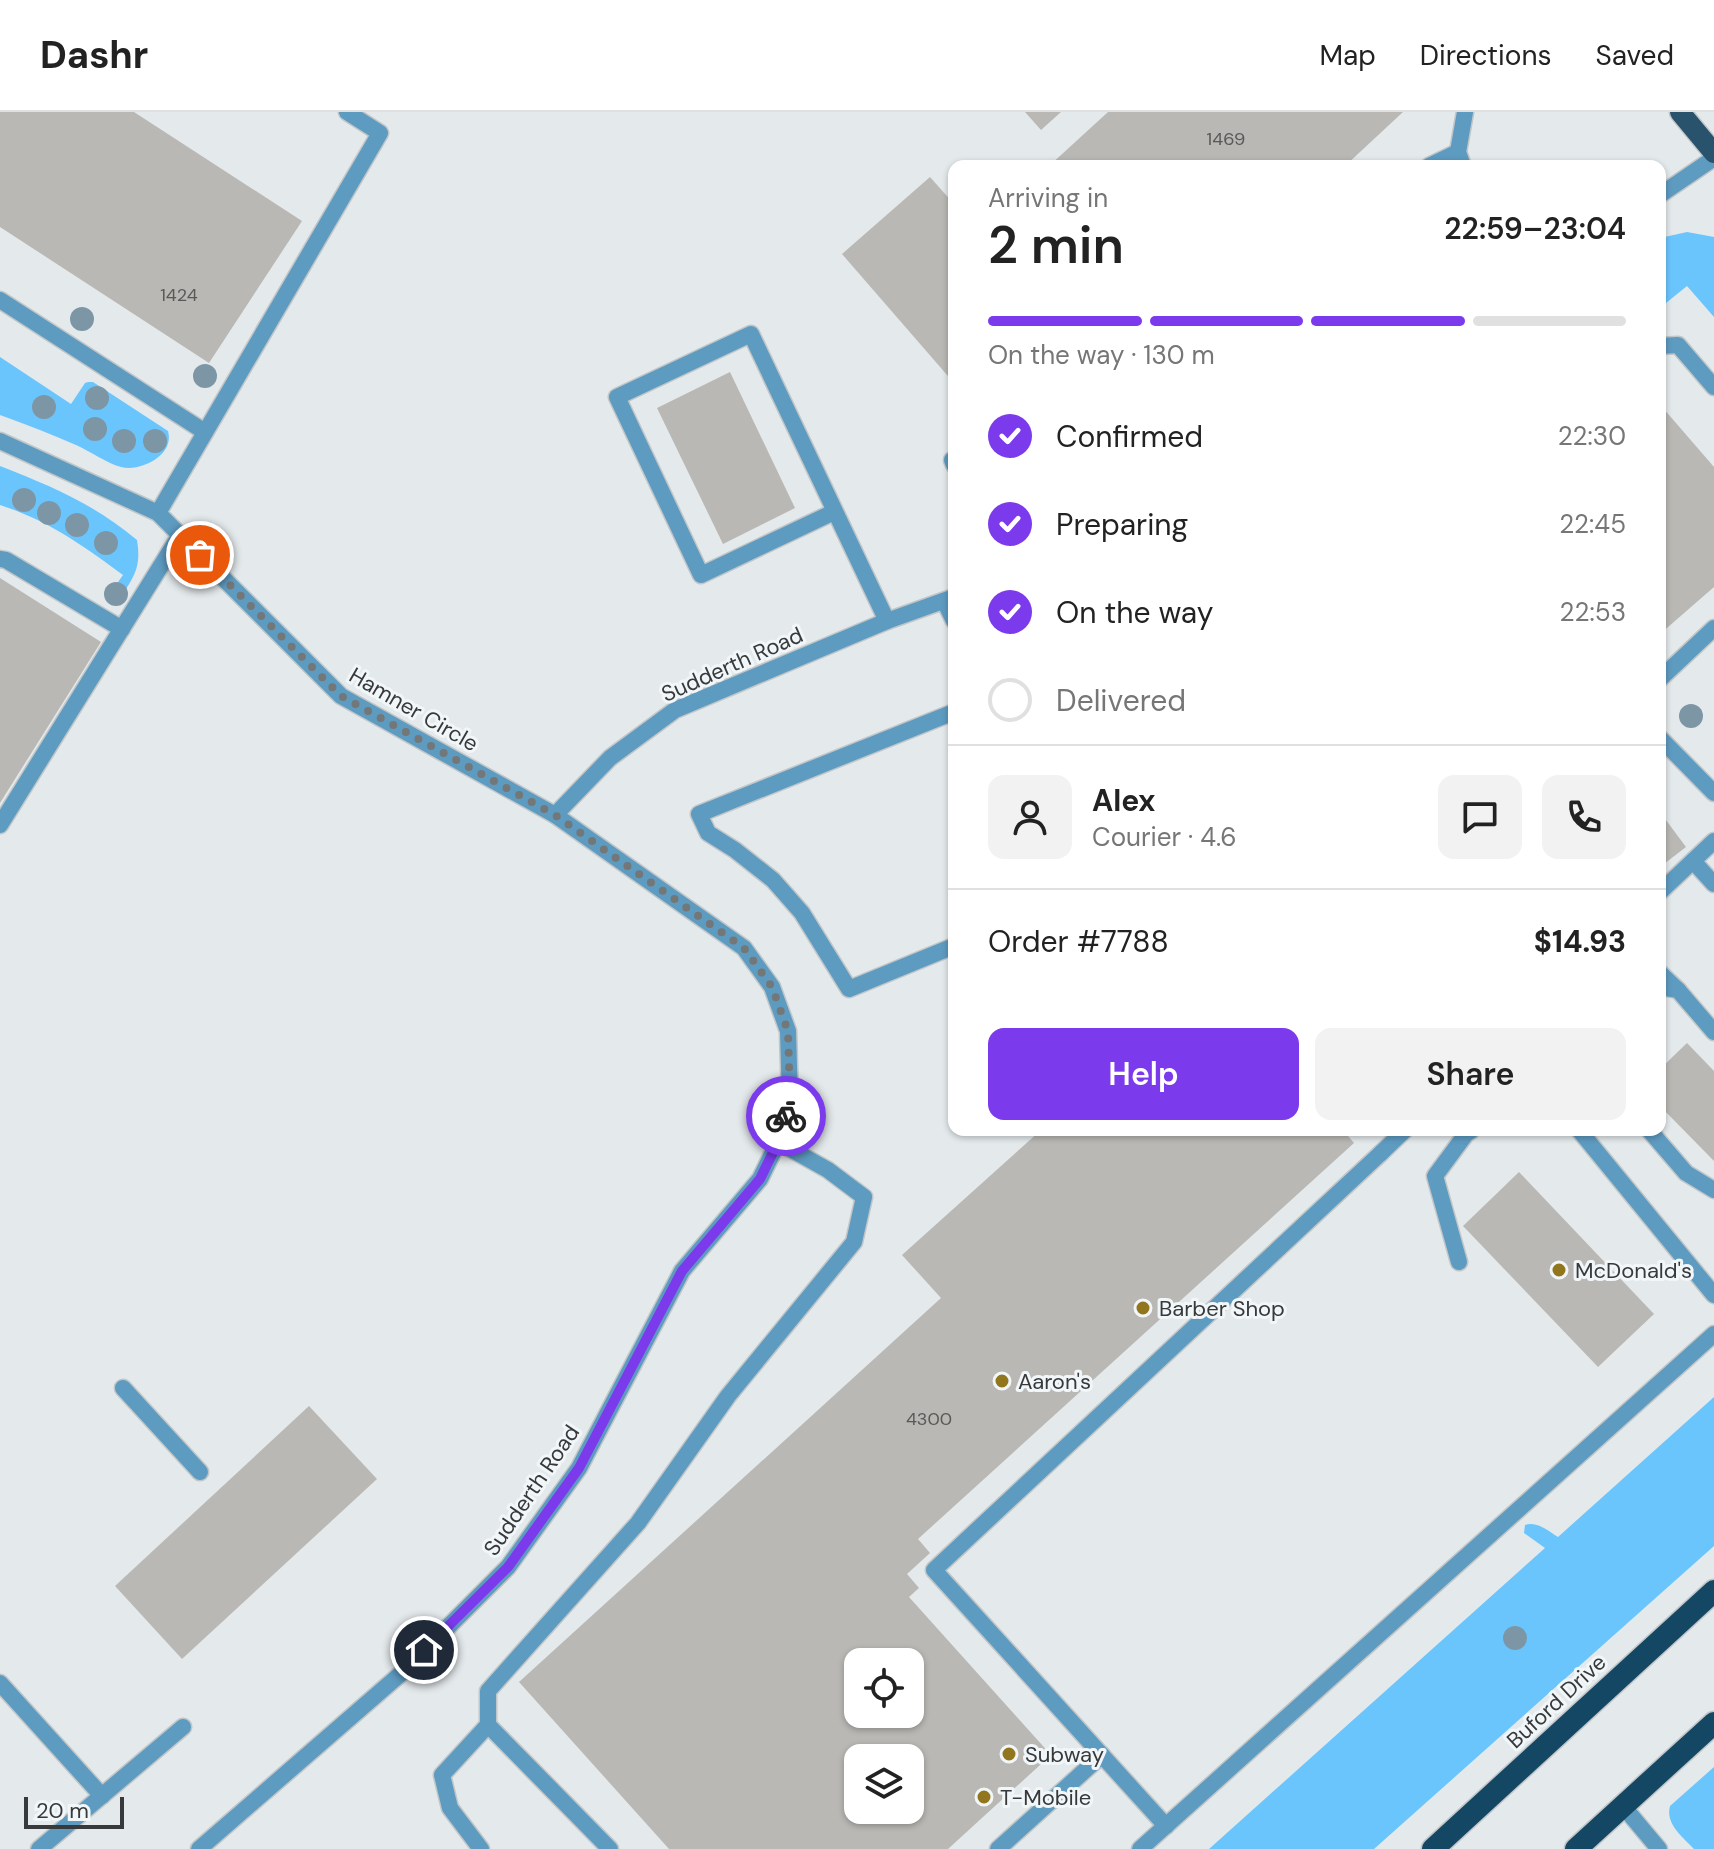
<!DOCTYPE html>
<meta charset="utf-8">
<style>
:root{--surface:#fff;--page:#f2f2f2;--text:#222;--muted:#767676;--line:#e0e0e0;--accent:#7c3aed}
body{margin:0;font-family:"DM Sans",sans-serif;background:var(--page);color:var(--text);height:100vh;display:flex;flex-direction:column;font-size:30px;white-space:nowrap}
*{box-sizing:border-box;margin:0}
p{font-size:26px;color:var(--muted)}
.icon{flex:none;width:44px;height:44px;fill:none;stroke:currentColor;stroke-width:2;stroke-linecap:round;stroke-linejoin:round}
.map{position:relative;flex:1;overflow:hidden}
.side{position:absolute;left:948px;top:48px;width:718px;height:976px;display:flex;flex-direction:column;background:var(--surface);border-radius:16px;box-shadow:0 2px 6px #0004}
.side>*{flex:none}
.tools{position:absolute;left:844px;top:1536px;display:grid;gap:16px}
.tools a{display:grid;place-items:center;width:80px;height:80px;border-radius:16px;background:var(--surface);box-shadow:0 2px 6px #0004;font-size:40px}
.scale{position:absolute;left:24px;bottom:20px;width:100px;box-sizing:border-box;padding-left:8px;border:4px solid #37393a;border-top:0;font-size:22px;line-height:28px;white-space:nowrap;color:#37393a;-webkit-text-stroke:6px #f1f6f9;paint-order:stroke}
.pin{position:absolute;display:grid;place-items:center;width:68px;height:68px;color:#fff;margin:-34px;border:4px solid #fff;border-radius:50%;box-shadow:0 2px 8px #0007}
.courier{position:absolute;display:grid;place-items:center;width:80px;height:80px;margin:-40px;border:6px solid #7c3aed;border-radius:50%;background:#fff;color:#222;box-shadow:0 2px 10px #0007}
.summary em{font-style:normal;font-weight:600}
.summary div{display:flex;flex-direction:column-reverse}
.summary{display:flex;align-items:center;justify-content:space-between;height:136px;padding:0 40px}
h1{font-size:52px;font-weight:600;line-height:60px}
.bar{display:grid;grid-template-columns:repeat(4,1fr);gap:12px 8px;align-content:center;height:96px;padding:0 40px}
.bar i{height:10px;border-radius:6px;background:var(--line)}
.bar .selected{background:var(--accent)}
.bar p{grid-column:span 4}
.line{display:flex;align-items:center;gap:20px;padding:0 40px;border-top:2px solid var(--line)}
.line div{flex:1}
.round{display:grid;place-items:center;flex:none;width:84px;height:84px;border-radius:16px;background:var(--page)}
ol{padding:0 40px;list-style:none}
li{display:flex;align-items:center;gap:24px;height:88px}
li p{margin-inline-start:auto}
li .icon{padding:8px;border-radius:50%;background:var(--accent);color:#fff;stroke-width:4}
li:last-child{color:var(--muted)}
li i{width:44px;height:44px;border:4px solid var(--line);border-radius:50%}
.action{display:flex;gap:16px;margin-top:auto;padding:16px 40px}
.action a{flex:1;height:92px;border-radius:16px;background:var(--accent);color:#fff;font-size:32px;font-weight:600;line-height:92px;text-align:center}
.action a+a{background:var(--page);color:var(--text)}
header{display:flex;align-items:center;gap:48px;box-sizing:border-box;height:112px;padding:0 40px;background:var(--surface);border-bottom:2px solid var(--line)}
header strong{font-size:38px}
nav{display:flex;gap:44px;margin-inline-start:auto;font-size:28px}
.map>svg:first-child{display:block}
.green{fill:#6bc5fd}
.building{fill:#bab8b4;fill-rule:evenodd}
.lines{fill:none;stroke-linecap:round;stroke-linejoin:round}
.service-casing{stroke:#c1c6c8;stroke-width:19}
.minor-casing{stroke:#c1c6c8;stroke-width:19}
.primary-casing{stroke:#c1c6c8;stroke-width:23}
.trunk-casing{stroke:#c1c6c8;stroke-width:25}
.service{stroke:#5e9bc1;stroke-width:16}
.minor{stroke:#5e9bc1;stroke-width:16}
.primary{stroke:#29536d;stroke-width:20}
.trunk{stroke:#144763;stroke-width:22}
.tree{fill:#7d96a6}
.done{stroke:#747778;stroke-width:8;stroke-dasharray:0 14.4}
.route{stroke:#7c3aed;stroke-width:10}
.poi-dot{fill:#92761d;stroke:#f1f6f9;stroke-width:3}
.labels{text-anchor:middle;stroke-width:6;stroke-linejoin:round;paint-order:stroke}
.number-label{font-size:18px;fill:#585958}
.street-label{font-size:22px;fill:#37393a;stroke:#f1f6f9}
.poi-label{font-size:22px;fill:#37393a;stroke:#f1f6f9;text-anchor:start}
</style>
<header>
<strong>Dashr</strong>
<nav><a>Map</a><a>Directions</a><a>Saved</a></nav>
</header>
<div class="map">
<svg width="1714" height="1737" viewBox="0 0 1714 1737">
<rect width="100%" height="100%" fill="#e4e9ec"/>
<!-- green -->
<g class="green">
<path d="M1687 120 1714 125V205L1687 174 1666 191 1660 193V126Z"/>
<path d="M0 245 71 292 85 271 88 270H93L168 319C175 343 141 360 121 355 106 351 90 339 76 333 51 322 25 312 0 303Z"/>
<path d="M0 354C51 374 94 392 137 428 142 459 132 465 118 491H110L106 487 123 463C84 434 47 408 0 393Z"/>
<path d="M1714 1285V1434L1374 1737H1209L1545 1436 1524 1421 1525 1413C1537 1409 1548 1419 1558 1425Z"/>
<path d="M1714 1655V1737H1694C1683 1725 1665 1712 1670 1694Z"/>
</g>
<!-- building -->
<g class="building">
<path d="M0 0H134L302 109 209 251 0 115Z"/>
<path d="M1025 0H1061L1041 18Z"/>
<path d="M1108 0H1403L1345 54H1049Z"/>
<path d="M930 65 954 92V271L842 142Z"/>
<path d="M730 260 795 396 723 432 657 296Z"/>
<path d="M1663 296 1714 355V475L1660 522V298Z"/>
<path d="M0 466 101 530 0 691Z"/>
<path d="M1660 700 1686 735 1660 755Z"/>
<path d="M1687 931 1714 959V1049L1660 994V957Z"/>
<path d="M1041 1018H1343L1354 1031 918 1427 930 1441 907 1462 919 1476 909 1485 1051 1643 948 1737H669L519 1570 941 1186 902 1143ZM858 1550H910V1602H858ZM858 1646H910V1698H858Z"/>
<path d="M1519 1060 1654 1202 1598 1255 1463 1114Z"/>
<path d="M309 1294 377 1367 182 1547 115 1474Z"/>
</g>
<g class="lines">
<defs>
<g id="service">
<path d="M1429 54 1458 40"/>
<path d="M1463 54 1458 40 1465 0"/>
<path d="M0 188 205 320"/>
<path d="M1660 234 1678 233 1714 275"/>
<path d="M954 348H952L954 353"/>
<path d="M834 400 701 463 617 285 751 222 887 509"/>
<path d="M158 401 380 21 347 0"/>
<path d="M0 447 6 448 122 517"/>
<path d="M944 489 954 509"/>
<path d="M1660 567 1714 516"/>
<path d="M954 600 699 702 708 721 735 738 773 768 802 801 849 877 954 834"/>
<path d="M1660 626 1714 681"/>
<path d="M0 713 180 423"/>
<path d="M1693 749 1714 772"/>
<path d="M1660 861 1678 878"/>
<path d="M1660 875 1678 878 1714 920"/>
<path d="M1579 1018 1714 1183"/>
<path d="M1649 1018 1686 1061 1714 1078"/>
<path d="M1459 1150 1435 1064 1466 1022 1472 1018"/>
<path d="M123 1276 200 1360"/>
<path d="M0 1571 102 1684"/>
<path d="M488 1613V1579L638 1411 728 1284 854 1130 864 1085 828 1058 778 1030"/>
<path d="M1623 1694 1659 1737"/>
<path d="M1166 1714 934 1458 1381 1041"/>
<path d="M39 1737 183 1615"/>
<path d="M481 1737 450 1696 442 1663 488 1613 610 1737"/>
<path d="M998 1737 1102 1643"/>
<path d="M1140 1737 1714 1222"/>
</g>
<g id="minor">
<path d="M1660 83 1714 46"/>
<path d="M0 329 158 401 341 584 555 703 744 836 772 875 788 919 790 989 778 1030 760 1067 682 1159 579 1356 508 1455 404 1559 199 1737"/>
<path d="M555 703 610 646 675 598 887 509 954 485"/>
<path d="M1660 780 1714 729"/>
<path d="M1381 1041 1405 1018"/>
</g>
<path id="primary" d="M1680 0 1714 41"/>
<g id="trunk">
<path d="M1433 1737 1714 1479"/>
<path d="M1576 1737 1714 1611"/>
</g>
</defs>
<!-- service casing -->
<use href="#service" class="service-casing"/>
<!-- minor casing -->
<use href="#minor" class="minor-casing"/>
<!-- primary casing -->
<use href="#primary" class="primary-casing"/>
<!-- trunk casing -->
<use href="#trunk" class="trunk-casing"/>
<!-- service -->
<use href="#service" class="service"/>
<!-- minor -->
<use href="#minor" class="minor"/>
<!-- primary -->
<use href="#primary" class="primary"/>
<!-- trunk -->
<use href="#trunk" class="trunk"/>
</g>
<!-- trees -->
<g class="tree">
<circle cx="82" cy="207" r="12"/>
<circle cx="205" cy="264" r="12"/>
<circle cx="97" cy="286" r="12"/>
<circle cx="44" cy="295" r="12"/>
<circle cx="95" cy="317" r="12"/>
<circle cx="124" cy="329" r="12"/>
<circle cx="155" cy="329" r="12"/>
<circle cx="24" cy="388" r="12"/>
<circle cx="49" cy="401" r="12"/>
<circle cx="77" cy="413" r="12"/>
<circle cx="106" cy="431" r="12"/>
<circle cx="116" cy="482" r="12"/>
<circle cx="1691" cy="604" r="12"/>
<circle cx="1515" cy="1526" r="12"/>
</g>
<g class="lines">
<!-- done -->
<path class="done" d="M200 443 341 584 555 703 744 836 772 875 788 919 790 989 786 1004"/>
<!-- route -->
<path class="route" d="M424 1538 508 1455 579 1356 682 1159 760 1067 778 1030 786 1004"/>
</g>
<!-- markers -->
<g class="poi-dot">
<circle cx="1559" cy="1158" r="8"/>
<circle cx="1143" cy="1196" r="8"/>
<circle cx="1002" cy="1269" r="8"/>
<circle cx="1009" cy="1642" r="8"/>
<circle cx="984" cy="1685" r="8"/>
</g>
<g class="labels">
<!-- number labels -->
<g class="number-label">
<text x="1226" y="33">1469</text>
<text x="179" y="189">1424</text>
<text x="929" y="1313">4300</text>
</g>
<!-- street labels -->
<g class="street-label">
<text transform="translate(732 552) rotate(-24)" y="8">Sudderth Road</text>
<text transform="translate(414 597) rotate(30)" y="8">Hamner Circle</text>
<text transform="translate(531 1378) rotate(-56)" y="8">Sudderth Road</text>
<text transform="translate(1556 1589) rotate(-43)" y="8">Buford Drive</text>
</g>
<!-- poi labels -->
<g class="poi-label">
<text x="1575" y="1166">McDonald's</text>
<text x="1159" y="1204">Barber Shop</text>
<text x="1018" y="1277">Aaron's</text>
<text x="1025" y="1650">Subway</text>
<text x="1000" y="1693">T-Mobile</text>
</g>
</g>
</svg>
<div class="tools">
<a><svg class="icon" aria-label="locate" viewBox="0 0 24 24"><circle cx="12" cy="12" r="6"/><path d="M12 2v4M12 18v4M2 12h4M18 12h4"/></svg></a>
<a><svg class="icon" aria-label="layers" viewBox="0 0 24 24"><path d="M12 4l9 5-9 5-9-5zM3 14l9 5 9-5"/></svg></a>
</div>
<div class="scale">20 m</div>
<div class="pin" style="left:200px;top:443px;background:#ea580c"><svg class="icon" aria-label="bag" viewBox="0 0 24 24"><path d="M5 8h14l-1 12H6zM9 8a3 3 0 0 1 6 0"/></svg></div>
<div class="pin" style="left:424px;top:1538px;background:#1f2937"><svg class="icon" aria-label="home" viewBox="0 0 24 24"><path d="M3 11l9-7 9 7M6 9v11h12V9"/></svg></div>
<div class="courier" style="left:786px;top:1004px"><svg class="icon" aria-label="bike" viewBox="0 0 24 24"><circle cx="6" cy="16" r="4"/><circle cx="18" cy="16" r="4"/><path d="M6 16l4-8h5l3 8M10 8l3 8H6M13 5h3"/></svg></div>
<section class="side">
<div class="summary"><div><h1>2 min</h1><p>Arriving in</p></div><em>22:59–23:04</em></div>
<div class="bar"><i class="selected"></i><i class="selected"></i><i class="selected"></i><i></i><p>On the way · 130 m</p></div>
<ol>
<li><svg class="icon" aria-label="check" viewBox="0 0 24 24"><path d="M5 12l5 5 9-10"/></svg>Confirmed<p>22:30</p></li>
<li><svg class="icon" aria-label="check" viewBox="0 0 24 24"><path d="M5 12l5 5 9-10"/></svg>Preparing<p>22:45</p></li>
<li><svg class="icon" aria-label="check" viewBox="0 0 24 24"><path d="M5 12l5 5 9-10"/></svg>On the way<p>22:53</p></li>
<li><i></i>Delivered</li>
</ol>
<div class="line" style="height:144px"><a class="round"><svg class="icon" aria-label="person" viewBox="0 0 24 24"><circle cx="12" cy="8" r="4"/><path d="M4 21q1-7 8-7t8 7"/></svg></a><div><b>Alex</b><p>Courier · 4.6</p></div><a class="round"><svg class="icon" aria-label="chat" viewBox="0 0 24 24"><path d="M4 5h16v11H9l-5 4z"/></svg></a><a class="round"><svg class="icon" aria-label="phone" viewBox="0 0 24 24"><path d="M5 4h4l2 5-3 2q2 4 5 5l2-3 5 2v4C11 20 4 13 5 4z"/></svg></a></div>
<div class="line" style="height:104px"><div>Order #7788</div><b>$14.93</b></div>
<div class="action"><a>Help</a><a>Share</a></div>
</section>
</div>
